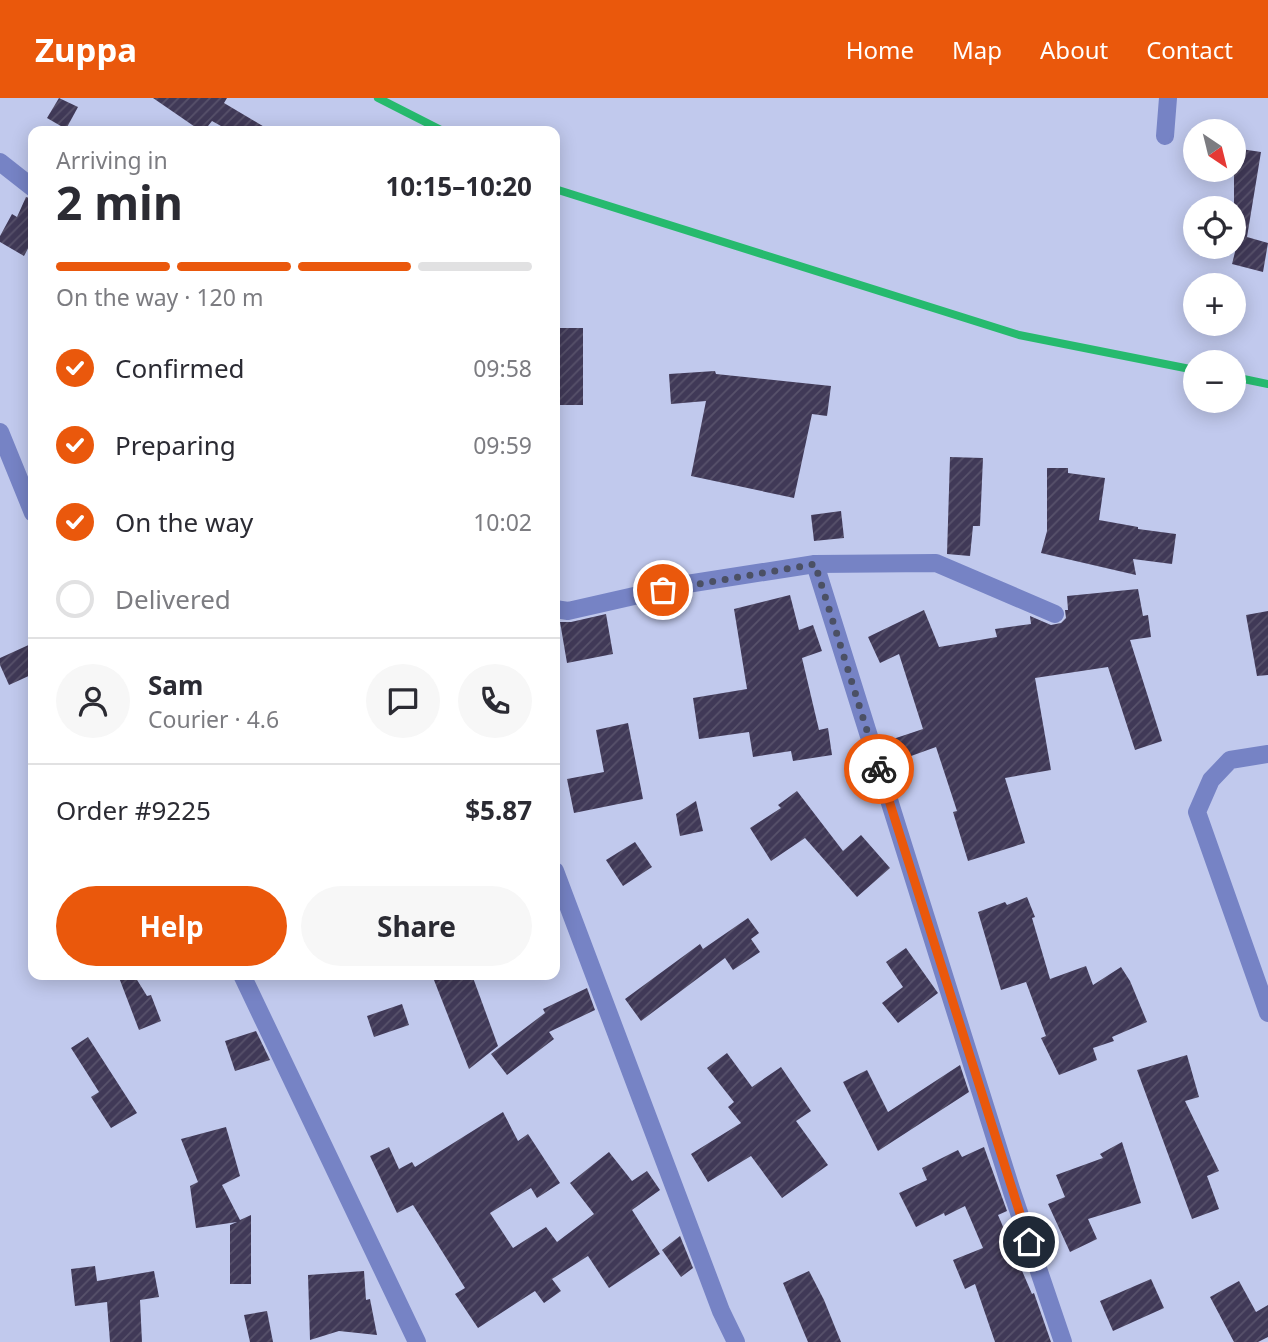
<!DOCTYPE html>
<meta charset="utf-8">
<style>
:root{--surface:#fff;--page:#f7f7f7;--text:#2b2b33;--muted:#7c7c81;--line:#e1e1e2;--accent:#ea580c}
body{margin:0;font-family:"Noto Sans",sans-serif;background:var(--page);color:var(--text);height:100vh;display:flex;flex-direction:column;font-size:26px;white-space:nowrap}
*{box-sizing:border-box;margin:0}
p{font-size:23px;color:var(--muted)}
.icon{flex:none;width:38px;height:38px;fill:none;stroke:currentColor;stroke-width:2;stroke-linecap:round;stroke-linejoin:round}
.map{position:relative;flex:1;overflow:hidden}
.sheet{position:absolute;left:28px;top:28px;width:532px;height:854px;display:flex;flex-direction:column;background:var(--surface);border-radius:14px;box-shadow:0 4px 18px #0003}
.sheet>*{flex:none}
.needle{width:46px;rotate:145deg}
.buttons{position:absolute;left:1183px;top:21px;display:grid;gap:14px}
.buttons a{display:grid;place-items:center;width:63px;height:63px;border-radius:50%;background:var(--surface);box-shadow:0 4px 18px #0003;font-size:35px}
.pin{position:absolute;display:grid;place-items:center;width:60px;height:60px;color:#fff;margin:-30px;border:4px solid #fff;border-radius:50%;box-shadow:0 2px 7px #0007}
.courier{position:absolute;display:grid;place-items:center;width:70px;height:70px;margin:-35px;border:5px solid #ea580c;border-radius:50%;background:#fff;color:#222;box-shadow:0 2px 9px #0007}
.summary em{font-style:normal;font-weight:700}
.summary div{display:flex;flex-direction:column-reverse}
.summary{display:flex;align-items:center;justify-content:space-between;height:119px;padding:0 28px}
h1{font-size:46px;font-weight:700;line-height:52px}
.bar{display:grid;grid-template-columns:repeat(4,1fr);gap:10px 7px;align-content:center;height:84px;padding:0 28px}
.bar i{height:9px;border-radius:5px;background:var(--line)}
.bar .active{background:var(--accent)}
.bar p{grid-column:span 4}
.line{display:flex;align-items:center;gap:18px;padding:0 28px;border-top:2px solid var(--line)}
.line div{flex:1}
.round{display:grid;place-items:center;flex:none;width:74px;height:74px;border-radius:37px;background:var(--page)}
ol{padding:0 28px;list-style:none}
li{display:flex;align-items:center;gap:21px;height:77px}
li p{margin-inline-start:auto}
li .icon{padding:7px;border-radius:50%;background:var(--accent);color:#fff;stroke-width:4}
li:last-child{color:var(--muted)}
li i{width:38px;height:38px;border:4px solid var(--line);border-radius:50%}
.button{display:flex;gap:14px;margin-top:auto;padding:14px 28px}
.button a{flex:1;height:80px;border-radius:42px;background:var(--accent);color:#fff;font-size:28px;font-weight:700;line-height:80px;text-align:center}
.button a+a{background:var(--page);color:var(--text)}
header{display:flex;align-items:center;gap:42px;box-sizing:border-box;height:98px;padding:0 35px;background:var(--accent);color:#fff}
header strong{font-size:33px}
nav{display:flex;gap:38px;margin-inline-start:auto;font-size:24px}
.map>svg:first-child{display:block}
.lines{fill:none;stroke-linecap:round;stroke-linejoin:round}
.stream{stroke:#26ba6e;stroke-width:8}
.building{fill:url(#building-hatch)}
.minor{stroke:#7683c5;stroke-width:18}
.done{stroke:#4b5064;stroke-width:7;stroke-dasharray:0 12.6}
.route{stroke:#ea580c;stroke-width:9}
</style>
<header>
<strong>Zuppa</strong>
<nav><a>Home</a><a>Map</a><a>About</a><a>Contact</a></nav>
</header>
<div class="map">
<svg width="1268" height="1244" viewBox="0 0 1268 1244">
<defs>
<pattern id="building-hatch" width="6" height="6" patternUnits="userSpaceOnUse" patternTransform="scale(1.75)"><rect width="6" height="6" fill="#403957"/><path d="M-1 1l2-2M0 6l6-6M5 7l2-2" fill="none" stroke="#58526b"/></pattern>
</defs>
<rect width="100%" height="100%" fill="#c1c9ed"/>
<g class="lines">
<!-- stream -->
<g class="stream">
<path d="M378 0 443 33"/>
<path d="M555 91 1019 237 1195 272"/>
<path d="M1234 279 1268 286"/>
</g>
</g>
<!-- building -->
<g class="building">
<path d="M59 0 78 9 66 31 47 20Z"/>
<path d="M153 0H227L224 5 271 33H230L212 23 204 33H201Z"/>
<path d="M1234 50 1261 54 1247 139 1268 145 1263 174 1232 166 1237 146 1234 145Z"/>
<path d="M26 99 33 101V141L24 158 0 144V138L12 116 17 119Z"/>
<rect x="555" y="230" width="28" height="77"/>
<path d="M715 273 716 276 831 288 827 318 812 316 794 400 691 378 706 303 671 306 669 276Z"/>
<path d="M950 359 983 360 980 428H973L970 458 947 456Z"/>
<path d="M1047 370H1068V375L1105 380 1099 422 1138 429V431L1176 436 1172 466 1133 461 1136 477 1041 455 1047 433Z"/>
<path d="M841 413 844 440 814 443 811 417Z"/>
<path d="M1138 491 1143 518 1148 517 1151 539 1130 542 1162 643 1135 652 1108 569 1035 580 1051 672 1005 680 1025 745 968 763 953 714 957 713 936 649 900 662 893 641 923 631 899 556 880 565 868 539 924 512 939 549 997 539 995 531 1031 526 1030 518 1051 527 1061 525 1066 520 1065 512H1068L1067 498Z"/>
<path d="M790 497 799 532 813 527 822 553 802 560 819 632 828 630 832 657 793 663 791 653 753 659 749 634 699 641 693 600 747 591 734 511Z"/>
<path d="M1268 513V577L1257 578 1246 517Z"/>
<path d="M606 516 613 556 567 565 560 524H571Z"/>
<path d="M33 545V576L9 587 0 567V560Z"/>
<path d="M628 625 643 701 574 715 567 681 604 674 596 632Z"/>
<path d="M797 693 843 753 861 737 890 770 857 799 805 740 771 763 750 730 781 710 778 707Z"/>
<path d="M696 703 703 733 680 738 676 716Z"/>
<path d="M635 744 652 769 623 788 606 762Z"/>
<path d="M1027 799 1035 819 1032 820 1050 881 1086 868 1093 887 1121 869 1130 883 1147 924 1112 939 1114 943 1093 950 1097 962 1059 977 1041 940 1046 938 1026 884 1001 892 978 814 1005 804 1007 807Z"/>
<path d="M748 820 759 835 751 841 760 854 733 872 725 860 641 923 625 901 700 846 703 851Z"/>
<path d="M906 850 938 895 898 925 882 905 903 889 886 864Z"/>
<path d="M118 877H134L147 898 151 897 161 923 139 932Z"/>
<path d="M432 877H472L498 948 469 971Z"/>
<path d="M587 890 595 912 549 934 554 941 507 977 491 956 545 915 543 911Z"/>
<path d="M402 906 409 927 374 939 367 918Z"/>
<path d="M256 933 270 962 235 973 225 943Z"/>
<path d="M88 939 137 1015 111 1030 91 999 99 994 71 950Z"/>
<path d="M727 955 752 989 781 969 811 1013 796 1023 828 1067 782 1100 751 1058 708 1084 691 1056 741 1025 728 1009 734 1004 707 970Z"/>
<path d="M1187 957 1199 999 1185 1003 1219 1073 1207 1078 1219 1111 1192 1121 1137 972Z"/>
<path d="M960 967 969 994 878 1053 843 984 867 972 888 1014Z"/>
<path d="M503 1014 518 1043 528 1036 560 1085 537 1100 531 1090 490 1115 513 1150 546 1129 557 1144 594 1116 570 1085 609 1054 632 1083 647 1073 660 1092 632 1112 660 1156 609 1190 588 1158 552 1181 561 1193 544 1205 535 1193 478 1230 455 1196 465 1190 413 1107 397 1115 370 1058 389 1049 399 1071 412 1064 415 1069Z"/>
<path d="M226 1029 240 1078 222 1087 240 1122 251 1117V1186H230V1127L237 1124 196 1130 190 1088 198 1084 181 1041Z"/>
<path d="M1122 1044 1141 1105 1088 1121 1097 1141 1070 1154 1048 1106 1065 1099 1056 1077 1103 1060 1100 1056Z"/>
<path d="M984 1049 1007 1113 998 1117 1032 1196 1034 1195 1051 1244H995L975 1186 965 1191 953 1162 983 1150 965 1108 945 1118 944 1115 916 1129 899 1095 927 1082 922 1070 958 1052 962 1059Z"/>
<path d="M680 1138 693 1170 681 1179 662 1152Z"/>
<path d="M95 1168 97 1183 154 1173 159 1199 140 1202 142 1244H110L107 1204 75 1208 71 1171Z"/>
<path d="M364 1173 366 1202 370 1201 377 1237 339 1233 310 1242 308 1177Z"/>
<path d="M809 1173 824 1202 841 1244H808L783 1185Z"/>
<path d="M1151 1181 1164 1210 1113 1233 1100 1203Z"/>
<path d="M1239 1183 1256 1214 1268 1207V1239L1258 1244H1234L1210 1199Z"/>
<path d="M267 1213 273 1244H250L244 1217Z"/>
</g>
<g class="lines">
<!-- minor -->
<g class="minor">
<path d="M1165 38 1168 0"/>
<path d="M0 64 33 90"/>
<path d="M0 334 33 415"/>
<path d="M815 466 1012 1094 1063 1244"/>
<path d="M555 511 568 513 687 486 815 466 936 465 1055 516"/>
<path d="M1268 656 1230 662 1211 682 1197 714 1268 915"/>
<path d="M555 773 721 1213 736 1244"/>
<path d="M242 877 417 1244"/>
</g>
</g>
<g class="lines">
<!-- done -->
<path class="done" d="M663 492 815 466 879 671"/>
<!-- route -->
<path class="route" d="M879 671 1029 1144"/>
</g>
</svg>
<div class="buttons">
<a><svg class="needle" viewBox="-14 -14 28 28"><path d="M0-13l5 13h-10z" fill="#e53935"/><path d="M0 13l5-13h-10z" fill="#7c7c81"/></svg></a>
<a><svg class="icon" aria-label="locate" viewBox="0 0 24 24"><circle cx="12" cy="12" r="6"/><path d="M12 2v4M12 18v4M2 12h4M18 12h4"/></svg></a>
<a>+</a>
<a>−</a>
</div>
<div class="pin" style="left:663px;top:492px;background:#ea580c"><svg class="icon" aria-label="bag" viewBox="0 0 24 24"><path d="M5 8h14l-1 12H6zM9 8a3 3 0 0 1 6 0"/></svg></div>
<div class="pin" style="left:1029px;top:1144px;background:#1f2937"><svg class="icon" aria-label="home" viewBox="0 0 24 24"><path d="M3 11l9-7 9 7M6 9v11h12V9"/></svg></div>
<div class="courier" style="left:879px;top:671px"><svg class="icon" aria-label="bike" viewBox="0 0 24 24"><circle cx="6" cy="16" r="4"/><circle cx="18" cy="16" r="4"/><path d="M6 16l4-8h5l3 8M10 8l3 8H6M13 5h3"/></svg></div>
<section class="sheet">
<div class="summary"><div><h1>2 min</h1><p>Arriving in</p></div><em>10:15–10:20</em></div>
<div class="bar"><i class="active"></i><i class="active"></i><i class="active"></i><i></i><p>On the way · 120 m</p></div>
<ol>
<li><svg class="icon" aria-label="check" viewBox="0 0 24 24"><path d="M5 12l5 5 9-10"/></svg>Confirmed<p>09:58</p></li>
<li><svg class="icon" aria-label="check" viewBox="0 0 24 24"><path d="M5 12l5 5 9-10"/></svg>Preparing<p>09:59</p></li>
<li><svg class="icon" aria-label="check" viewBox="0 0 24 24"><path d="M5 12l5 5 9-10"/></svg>On the way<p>10:02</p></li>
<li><i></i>Delivered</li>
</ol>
<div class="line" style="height:126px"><a class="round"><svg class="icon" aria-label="person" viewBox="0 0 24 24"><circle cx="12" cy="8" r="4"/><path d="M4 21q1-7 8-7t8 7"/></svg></a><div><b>Sam</b><p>Courier · 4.6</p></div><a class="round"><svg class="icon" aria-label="chat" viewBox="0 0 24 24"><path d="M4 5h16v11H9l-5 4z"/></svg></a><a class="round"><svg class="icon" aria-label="phone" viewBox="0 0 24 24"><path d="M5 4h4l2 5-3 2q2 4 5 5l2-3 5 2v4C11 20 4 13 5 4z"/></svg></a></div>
<div class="line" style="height:91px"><div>Order #9225</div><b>$5.87</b></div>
<div class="button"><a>Help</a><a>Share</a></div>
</section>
</div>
